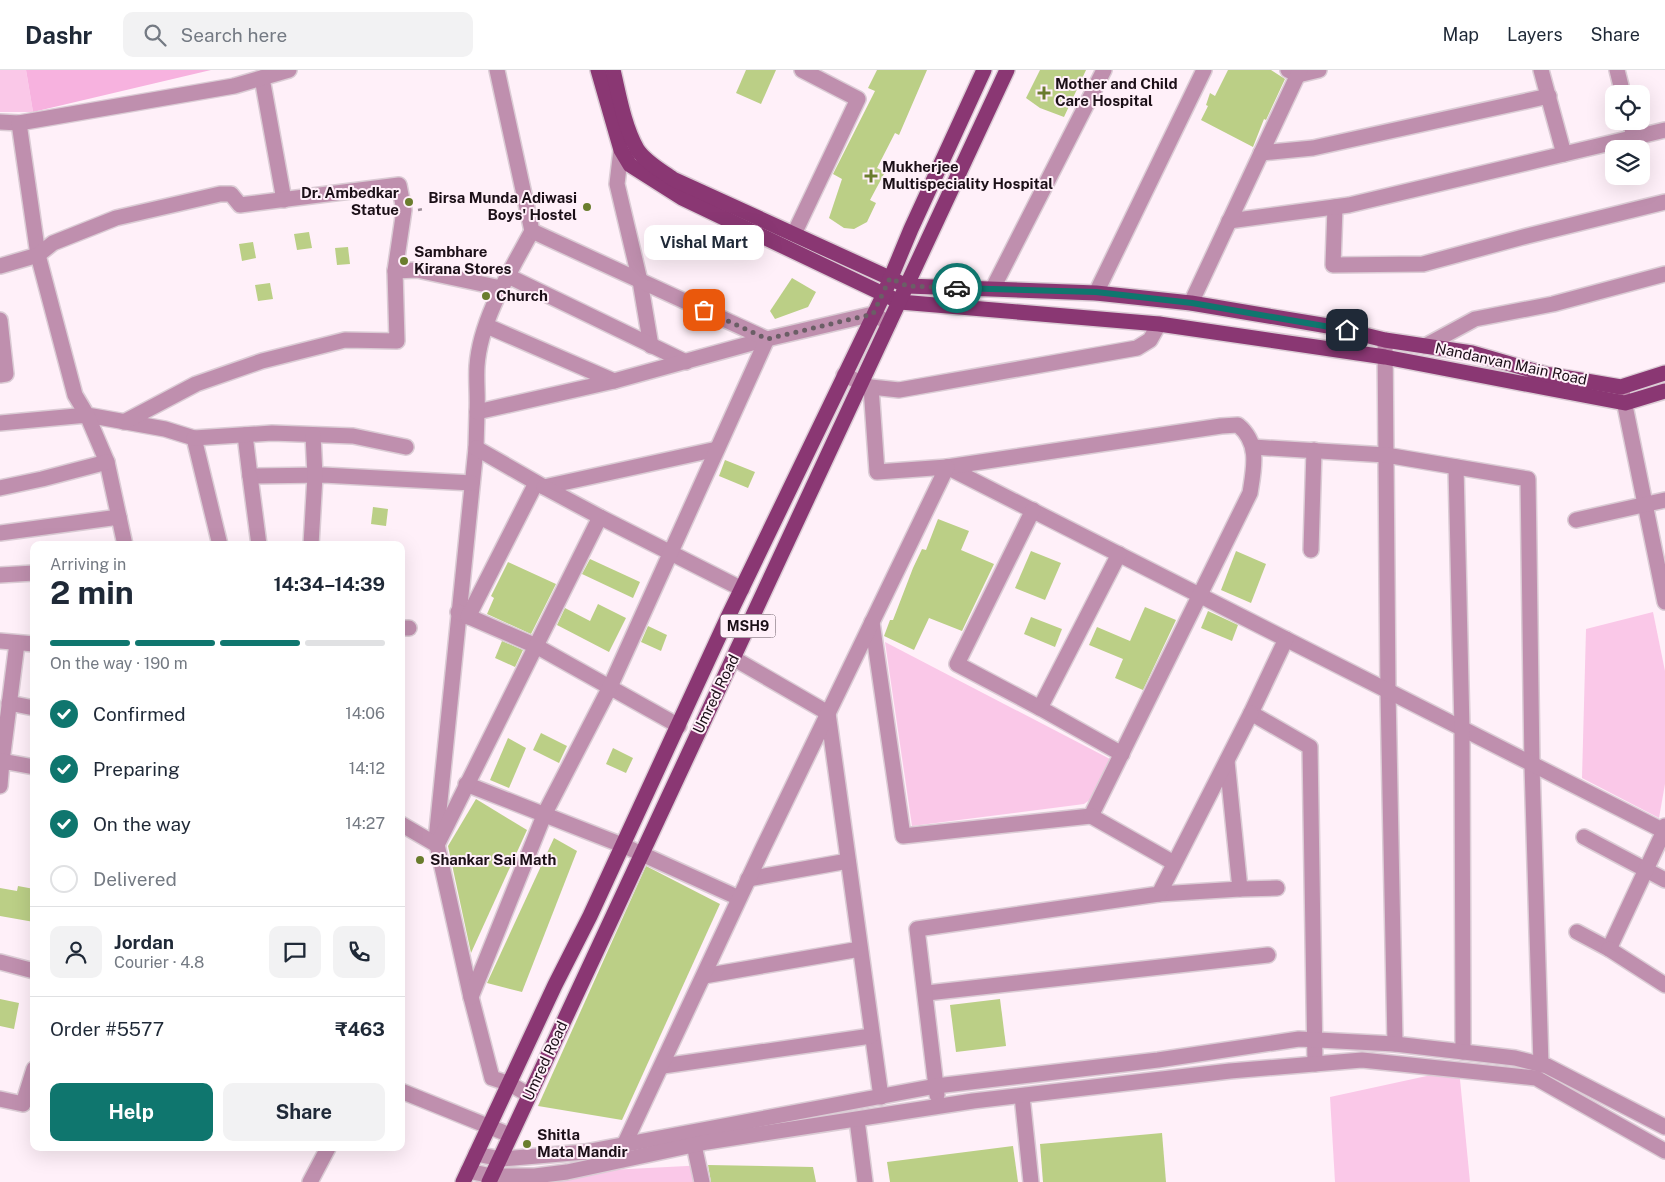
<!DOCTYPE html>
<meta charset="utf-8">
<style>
:root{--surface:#fff;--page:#f2f2f3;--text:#1f2937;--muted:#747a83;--line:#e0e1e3;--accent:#0f766e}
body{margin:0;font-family:"Public Sans",sans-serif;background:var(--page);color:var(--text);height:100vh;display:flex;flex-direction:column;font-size:19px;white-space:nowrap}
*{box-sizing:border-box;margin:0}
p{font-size:16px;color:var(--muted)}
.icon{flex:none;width:28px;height:28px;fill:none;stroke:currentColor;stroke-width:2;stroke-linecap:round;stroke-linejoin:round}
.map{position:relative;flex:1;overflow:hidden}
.details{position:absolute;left:30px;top:471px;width:375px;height:610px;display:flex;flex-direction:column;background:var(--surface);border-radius:10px;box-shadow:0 5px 20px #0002}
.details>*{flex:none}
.fabs{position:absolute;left:1605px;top:15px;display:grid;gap:10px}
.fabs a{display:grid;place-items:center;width:45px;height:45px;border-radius:10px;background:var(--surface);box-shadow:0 5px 20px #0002;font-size:25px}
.pin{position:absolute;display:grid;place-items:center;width:42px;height:42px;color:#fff;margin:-21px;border-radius:10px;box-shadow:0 2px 8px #0006}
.courier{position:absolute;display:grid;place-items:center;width:50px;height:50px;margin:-25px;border:4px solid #0f766e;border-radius:50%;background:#fff;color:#222;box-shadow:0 1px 6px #0007}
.bubble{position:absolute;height:35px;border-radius:10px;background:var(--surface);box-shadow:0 5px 20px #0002;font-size:16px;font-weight:700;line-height:35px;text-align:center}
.summary em{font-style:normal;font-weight:700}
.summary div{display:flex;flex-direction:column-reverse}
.summary{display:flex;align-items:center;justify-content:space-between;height:85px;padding:0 20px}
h1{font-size:32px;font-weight:700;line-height:38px}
.bar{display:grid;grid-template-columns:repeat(4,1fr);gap:8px 5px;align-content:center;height:60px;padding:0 20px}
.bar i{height:6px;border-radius:4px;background:var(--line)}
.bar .on{background:var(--accent)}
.bar p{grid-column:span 4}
.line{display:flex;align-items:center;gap:12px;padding:0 20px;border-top:1px solid var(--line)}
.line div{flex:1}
.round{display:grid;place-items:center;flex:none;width:52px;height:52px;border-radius:10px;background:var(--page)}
ol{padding:0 20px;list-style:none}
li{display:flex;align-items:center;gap:15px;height:55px}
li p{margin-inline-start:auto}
li .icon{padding:5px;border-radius:50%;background:var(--accent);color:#fff;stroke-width:4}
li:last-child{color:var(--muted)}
li i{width:28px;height:28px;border:2px solid var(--line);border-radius:50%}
.primary-button{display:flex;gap:10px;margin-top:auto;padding:10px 20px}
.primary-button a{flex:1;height:58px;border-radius:10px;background:var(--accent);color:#fff;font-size:20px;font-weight:700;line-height:58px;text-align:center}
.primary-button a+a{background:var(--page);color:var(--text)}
header{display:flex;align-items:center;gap:30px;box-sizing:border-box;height:70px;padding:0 25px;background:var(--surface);border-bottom:1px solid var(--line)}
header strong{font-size:24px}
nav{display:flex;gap:28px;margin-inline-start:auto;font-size:18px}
.search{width:350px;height:45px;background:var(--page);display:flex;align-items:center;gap:12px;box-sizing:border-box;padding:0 18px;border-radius:10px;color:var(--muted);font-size:19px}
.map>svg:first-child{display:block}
.green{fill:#fac8e8}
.water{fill:#f7b2df}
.building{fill:#bbcf86}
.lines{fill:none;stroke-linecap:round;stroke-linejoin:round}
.minor-casing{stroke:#dbccd5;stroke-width:18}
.major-casing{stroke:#dbccd5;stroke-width:18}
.path{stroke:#9c8e97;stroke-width:2.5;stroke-dasharray:4 4;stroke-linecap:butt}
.minor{stroke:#bf8fae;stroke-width:15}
.major{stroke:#8a3773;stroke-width:15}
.done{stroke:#6b5e66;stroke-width:5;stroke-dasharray:0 9}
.route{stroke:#0f766e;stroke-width:6}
.poi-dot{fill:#6a7d2d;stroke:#fff0f9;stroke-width:2}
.labels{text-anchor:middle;stroke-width:4;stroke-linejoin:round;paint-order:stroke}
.shield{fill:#fff0f9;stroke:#5f525b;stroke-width:1}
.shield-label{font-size:14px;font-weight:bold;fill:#1b0f17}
.poi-label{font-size:15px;font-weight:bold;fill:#1b0f17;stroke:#fff0f9;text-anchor:start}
.street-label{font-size:15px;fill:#1b0f17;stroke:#fff0f9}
</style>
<header>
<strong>Dashr</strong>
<div class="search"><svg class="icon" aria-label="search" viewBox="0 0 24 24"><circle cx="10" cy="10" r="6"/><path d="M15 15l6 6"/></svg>Search here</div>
<nav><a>Map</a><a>Layers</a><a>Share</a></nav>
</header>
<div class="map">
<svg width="1665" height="1112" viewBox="0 0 1665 1112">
<rect width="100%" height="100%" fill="#fff0f9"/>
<!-- green -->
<g class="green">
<path d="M0 0H26L33 42H0Z"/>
<path d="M1653 542 1665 601V714L1659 748 1582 708 1586 559Z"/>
<path d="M885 572 1110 689 1091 729 1084 734 912 756Z"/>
<path d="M1459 999 1470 1112H1335L1330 1027Z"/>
<path d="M706 1095 709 1112H489L492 1106Z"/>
</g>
<!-- water -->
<path class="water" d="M26 0H211L33 42Z"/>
<!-- building -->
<g class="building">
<path d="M746 0H776L761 34 736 23Z"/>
<path d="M877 0H927L899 65 895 63 877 98 885 102 870 130 876 133 867 152 854 159 844 158 829 148 842 109 833 104 875 21 868 18Z"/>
<path d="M1040 0H1086L1064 47 1040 38 1026 28Z"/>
<path d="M1228 0H1271L1285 9 1266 50 1264 49 1253 77 1201 50 1208 36 1206 35 1210 23 1215 26Z"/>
<path d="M309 162 312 178 297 180 294 164Z"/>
<path d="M253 172 256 188 242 191 239 174Z"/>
<path d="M348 177 350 194 337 195 335 178Z"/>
<path d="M792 208 816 222 808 237 775 249 770 241Z"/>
<path d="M270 213 273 229 258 231 255 215Z"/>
<path d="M725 390 755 402 748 418 719 406Z"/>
<path d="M373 437 388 439 386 456 371 454Z"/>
<path d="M938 449 969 461 961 480 994 494 962 561 929 548 914 580 884 566 890 550H893L913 498 922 479 926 480Z"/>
<path d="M1031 481 1061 493 1045 530 1015 518Z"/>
<path d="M1236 481 1266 494 1251 533 1221 520Z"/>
<path d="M590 489 640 512 633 528 582 504Z"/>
<path d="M508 492 556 514 531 564 487 544 494 528 491 526Z"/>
<path d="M598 534 626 548 609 582 557 555 565 538 590 551Z"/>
<path d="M1145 537 1176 550 1143 620 1115 608 1123 589 1089 575 1097 557 1130 571Z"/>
<path d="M1208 541 1238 555 1232 571 1201 558Z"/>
<path d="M1031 547 1062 559 1055 577 1024 564Z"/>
<path d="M648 556 667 565 661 581 641 572Z"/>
<path d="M502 571 523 580 515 597 495 588Z"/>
<path d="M541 663 567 676 559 693 533 680Z"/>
<path d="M508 668 526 678 509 718 490 710Z"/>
<path d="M613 678 633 688 626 703 606 694Z"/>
<path d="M476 729 527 760 471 883 448 776Z"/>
<path d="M554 768 577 781 522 922 487 913Z"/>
<path d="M646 796 720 834 622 1050 538 1036Z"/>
<path d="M18 816 34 819V852L0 846V818L17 821Z"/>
<path d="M0 929 19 933 14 959 0 956Z"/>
<path d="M1000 929 1006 976 956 982 950 935Z"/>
<path d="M1162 1063 1166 1112H1043L1040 1074Z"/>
<path d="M1013 1076 1018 1112H890L887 1092Z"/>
<path d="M708 1095 813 1097 816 1112H711Z"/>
</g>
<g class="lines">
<defs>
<g id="minor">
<path d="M1288 0 1298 5 1319 0"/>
<path d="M1541 0 1564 84 1665 60"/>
<path d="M1617 0 1623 24"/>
<path d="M262 8 284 130"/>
<path d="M1630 51 1634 67"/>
<path d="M0 52 19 53 234 16 289 0"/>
<path d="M19 53 38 185 75 325 87 345 165 359 194 368 220 475"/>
<path d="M621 80 617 114 640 211 651 276"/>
<path d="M1261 83 1313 78 1549 26"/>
<path d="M1335 137 1333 195 1423 194 1527 166 1665 132"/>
<path d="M1229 151 1349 135 1564 84"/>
<path d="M794 164 858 29 802 0"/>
<path d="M0 196 38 185 53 173 116 148 220 124H231L240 135 399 115 404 140 395 201 417 200 501 218"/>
<path d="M508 206 686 292"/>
<path d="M993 218 1104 0"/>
<path d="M1096 223 1204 0"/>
<path d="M1191 233 1300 0"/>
<path d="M0 250 6 304 0 305"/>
<path d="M487 256 614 311 477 342 476 378 436 770 471 927 492 1008 510 1014 529 1025"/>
<path d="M1385 270 1388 622 1395 974"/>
<path d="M1425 276 1475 249 1553 234 1665 204"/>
<path d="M844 305 871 317 899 320 1137 278 1150 270 1159 254"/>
<path d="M614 311 767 269 873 244 889 253"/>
<path d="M1622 321 1665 532"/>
<path d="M477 342C478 326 476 311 477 296 480 250 511 200 532 161"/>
<path d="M124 352 196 314 262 291 345 270 397 271 395 201"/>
<path d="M0 353 87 345 107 392 125 475"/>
<path d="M245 365 250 406 323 405 472 413"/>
<path d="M194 368 272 363 353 366 406 377"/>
<path d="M1253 377 1386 385 1528 409 1532 695 1541 995"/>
<path d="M476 378 544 417 717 379"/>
<path d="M947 397 1664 761 1665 756"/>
<path d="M1456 397 1462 659 1463 982"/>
<path d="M250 406 259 475"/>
<path d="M0 418 42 409 107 392"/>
<path d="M1033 440 957 594 1040 638"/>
<path d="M600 447 742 519"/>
<path d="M1576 450 1665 430"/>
<path d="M0 463 119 447"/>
<path d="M311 475 315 406 313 365"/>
<path d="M1311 480 1314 380"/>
<path d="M1119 484 1040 638 1122 684"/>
<path d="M0 505 34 503"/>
<path d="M458 542 536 576 679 656"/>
<path d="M468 547 536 413"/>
<path d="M872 552 903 766 1091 746 1250 423C1254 398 1260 373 1238 355L1221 356 947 397"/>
<path d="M401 558H409"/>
<path d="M1286 569 1251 643 1310 677 1315 994"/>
<path d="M0 571 34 574"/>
<path d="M733 588 828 643 881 1027"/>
<path d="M9 633 34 638"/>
<path d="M2 691 17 573"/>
<path d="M466 714 622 775 739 828"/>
<path d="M0 716 2 691 34 697"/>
<path d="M1091 746 1174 793"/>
<path d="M401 754 437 775 600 447 544 417"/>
<path d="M1584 767 1665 810"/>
<path d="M748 809 848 791"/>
<path d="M1240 819 1277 818"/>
<path d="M1159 824 1240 819 1227 691"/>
<path d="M1577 862 1609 879 1664 761"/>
<path d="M1609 879 1665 915"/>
<path d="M0 892 34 901"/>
<path d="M704 906 860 879"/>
<path d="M927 923 1268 885"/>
<path d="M471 927 545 743 610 617 767 269 532 161 497 0"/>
<path d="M663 996 871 966"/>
<path d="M401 1021 510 1065"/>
<path d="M937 1025 917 859 1159 824 1251 643"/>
<path d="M1022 1026 1031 1112"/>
<path d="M0 1029 23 1034 34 999"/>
<path d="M857 1050 865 1112"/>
<path d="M625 1073 762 780 947 397 877 402 871 317"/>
<path d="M694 1075 702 1112"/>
<path d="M476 1084 501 1089 585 1082 936 1016 1158 990 1299 969 1395 974 1515 988 1547 996 1665 1057"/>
<path d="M468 1101 492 1106H535L567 1102 707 1072 973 1031 1230 1001 1362 990 1536 1008 1665 1081"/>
<path d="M310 1112 328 1078"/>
</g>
<g id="major">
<path d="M598 0 621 80 630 95 682 128 900 232 1159 254 1385 287 1625 333 1665 321"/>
<path d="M613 0C619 25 624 56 637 79 645 92 662 101 673 109L907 216 1096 223 1191 233 1328 256 1385 270 1472 283 1545 304 1621 317 1665 303"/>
<path d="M463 1112 555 915 590 846 727 549 884 224 911 159 984 0"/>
<path d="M489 1112 1007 0"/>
</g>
</defs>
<!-- minor casing -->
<use href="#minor" class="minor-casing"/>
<!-- major casing -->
<use href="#major" class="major-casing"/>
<!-- path -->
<path class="path" d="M418 140 424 139"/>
<!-- minor -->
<use href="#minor" class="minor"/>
<!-- major -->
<use href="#major" class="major"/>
</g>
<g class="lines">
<!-- done -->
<path class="done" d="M704 240 767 269 873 244 890 208 907 216 957 218"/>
<!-- route -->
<path class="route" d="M957 218 1096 222 1192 233 1347 260"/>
</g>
<!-- markers -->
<g class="poi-dot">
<path d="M1041.5 15.5h5v5h5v5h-5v5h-5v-5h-5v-5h5z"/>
<path d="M868.5 98.5h5v5h5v5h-5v5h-5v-5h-5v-5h5z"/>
<circle cx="409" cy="132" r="5"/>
<circle cx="587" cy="137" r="5"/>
<circle cx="404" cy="191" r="5"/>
<circle cx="486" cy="226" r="5"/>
<circle cx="420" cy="790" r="5"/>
<circle cx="527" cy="1074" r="5"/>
</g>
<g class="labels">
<!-- shield labels -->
<rect class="shield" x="720.5" y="544.5" width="55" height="23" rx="4"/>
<g class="shield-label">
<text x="748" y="561">MSH9</text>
</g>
<!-- poi labels -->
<g class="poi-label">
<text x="1055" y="19">Mother and Child<tspan x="1055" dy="17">Care Hospital</tspan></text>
<text x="882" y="102">Mukherjee<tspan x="882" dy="17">Multispeciality Hospital</tspan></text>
<text x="399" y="128" text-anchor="end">Dr. Ambedkar<tspan x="399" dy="17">Statue</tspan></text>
<text x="577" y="133" text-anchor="end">Birsa Munda Adiwasi<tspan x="577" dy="17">Boys' Hostel</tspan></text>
<text x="414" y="187">Sambhare<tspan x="414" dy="17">Kirana Stores</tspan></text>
<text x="496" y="231">Church</text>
<text x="430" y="795">Shankar Sai Math</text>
<text x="537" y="1070">Shitla<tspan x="537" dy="17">Mata Mandir</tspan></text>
</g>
<!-- street labels -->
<g class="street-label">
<text transform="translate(1511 294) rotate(12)" y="5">Nandanvan Main Road</text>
<text transform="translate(716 624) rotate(-64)" y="5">Umred Road</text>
<text transform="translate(545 991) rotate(-65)" y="5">Umred Road</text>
</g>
</g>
</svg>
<div class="fabs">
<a><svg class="icon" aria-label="locate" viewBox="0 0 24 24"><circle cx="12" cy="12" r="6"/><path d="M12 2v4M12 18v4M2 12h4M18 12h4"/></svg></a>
<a><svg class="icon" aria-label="layers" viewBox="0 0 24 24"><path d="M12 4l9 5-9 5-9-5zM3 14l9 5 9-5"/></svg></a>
</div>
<div class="pin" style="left:704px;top:240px;background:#ea580c"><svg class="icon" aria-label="bag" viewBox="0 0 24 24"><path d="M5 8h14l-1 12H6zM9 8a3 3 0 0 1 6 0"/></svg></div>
<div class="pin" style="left:1347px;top:260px;background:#1f2937"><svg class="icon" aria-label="home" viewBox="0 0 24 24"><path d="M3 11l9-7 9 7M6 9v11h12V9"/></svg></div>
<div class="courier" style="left:957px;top:218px"><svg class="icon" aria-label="car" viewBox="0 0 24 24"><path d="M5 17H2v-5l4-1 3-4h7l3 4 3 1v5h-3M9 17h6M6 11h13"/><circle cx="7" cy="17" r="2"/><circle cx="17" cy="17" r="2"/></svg></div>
<div class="bubble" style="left:644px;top:155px;width:120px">Vishal Mart</div>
<section class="details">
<div class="summary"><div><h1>2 min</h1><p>Arriving in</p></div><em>14:34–14:39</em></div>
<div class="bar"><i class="on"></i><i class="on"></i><i class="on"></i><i></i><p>On the way · 190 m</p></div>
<ol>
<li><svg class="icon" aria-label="check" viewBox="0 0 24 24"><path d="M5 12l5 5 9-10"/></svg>Confirmed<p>14:06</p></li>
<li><svg class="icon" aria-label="check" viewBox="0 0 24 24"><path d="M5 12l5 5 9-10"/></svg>Preparing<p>14:12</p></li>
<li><svg class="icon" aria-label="check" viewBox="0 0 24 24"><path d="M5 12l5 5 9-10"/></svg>On the way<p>14:27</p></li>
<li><i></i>Delivered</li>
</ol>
<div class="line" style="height:90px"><a class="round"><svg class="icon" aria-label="person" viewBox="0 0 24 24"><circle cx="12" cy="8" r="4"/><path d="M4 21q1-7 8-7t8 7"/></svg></a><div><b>Jordan</b><p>Courier · 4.8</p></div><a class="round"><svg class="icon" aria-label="chat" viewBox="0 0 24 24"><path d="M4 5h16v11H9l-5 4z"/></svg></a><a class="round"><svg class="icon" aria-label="phone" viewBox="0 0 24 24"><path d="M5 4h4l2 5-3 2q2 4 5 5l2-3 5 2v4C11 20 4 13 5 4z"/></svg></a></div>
<div class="line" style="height:65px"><div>Order #5577</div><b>₹463</b></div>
<div class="primary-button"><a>Help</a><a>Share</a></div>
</section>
</div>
